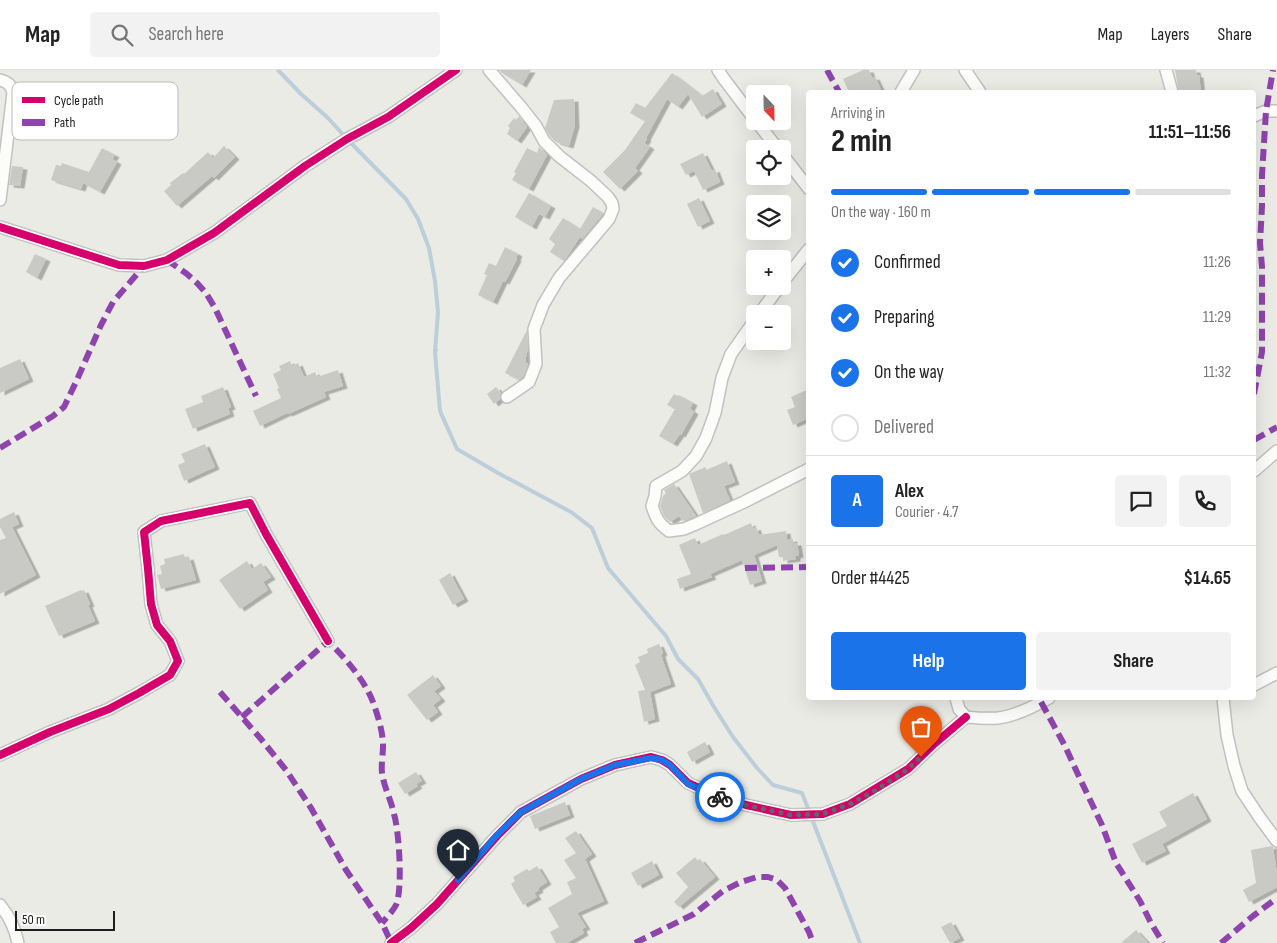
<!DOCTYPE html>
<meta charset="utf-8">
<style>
:root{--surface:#fff;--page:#f2f2f2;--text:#222;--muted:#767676;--line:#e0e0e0;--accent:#1a73e8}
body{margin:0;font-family:"Sofia Sans Condensed",sans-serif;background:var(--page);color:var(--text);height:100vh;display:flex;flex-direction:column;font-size:19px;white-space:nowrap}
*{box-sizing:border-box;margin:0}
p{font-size:16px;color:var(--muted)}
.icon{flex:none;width:28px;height:28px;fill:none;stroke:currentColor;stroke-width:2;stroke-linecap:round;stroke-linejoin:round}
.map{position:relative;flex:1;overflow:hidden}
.sheet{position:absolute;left:806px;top:20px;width:450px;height:610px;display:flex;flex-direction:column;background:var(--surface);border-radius:5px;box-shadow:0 5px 20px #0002}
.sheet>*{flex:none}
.needle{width:32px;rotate:158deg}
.tools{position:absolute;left:746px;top:15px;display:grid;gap:10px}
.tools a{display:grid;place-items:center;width:45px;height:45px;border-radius:5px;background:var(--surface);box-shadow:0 5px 20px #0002;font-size:25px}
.scale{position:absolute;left:15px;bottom:12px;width:100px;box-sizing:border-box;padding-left:5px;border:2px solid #1d1d1d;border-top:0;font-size:14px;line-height:18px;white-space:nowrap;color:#1d1d1d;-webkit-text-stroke:4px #fff;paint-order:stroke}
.pin{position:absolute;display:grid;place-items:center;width:42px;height:42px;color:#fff;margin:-51px -21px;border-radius:50% 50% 50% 0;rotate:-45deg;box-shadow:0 0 5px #0007}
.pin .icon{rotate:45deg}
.courier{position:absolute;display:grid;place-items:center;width:50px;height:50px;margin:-25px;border:4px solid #1a73e8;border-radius:50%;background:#fff;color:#222;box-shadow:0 1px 6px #0007}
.headline em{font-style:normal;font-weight:700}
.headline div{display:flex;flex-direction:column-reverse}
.headline{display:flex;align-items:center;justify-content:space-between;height:85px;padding:0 25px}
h1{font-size:32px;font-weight:700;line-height:38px}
.bar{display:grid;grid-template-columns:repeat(4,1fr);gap:8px 5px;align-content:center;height:60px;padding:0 25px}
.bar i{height:6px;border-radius:4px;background:var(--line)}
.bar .active{background:var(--accent)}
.bar p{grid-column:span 4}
.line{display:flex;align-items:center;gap:12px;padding:0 25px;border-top:1px solid var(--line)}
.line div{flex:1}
.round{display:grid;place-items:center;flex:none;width:52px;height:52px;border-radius:5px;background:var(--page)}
ol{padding:0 25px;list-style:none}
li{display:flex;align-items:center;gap:15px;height:55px}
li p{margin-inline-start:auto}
li .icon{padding:5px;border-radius:50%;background:var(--accent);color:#fff;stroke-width:4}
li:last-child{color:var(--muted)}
li i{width:28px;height:28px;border:2px solid var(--line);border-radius:50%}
.button{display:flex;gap:10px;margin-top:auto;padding:10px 25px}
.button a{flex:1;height:58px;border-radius:5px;background:var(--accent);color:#fff;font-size:20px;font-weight:700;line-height:58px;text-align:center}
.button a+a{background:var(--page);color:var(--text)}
header{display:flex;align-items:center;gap:30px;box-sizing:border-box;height:70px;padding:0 25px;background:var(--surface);border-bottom:1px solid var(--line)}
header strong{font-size:24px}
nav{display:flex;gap:28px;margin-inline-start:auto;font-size:18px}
.search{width:350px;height:45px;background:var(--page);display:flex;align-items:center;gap:12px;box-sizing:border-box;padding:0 18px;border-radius:5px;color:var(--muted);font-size:19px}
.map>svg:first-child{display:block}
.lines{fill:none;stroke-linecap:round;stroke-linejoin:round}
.stream{stroke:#bdcedb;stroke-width:4}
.building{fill:#c9c9c6;filter:url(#shadow)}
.street-casing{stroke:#c1c1be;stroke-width:14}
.street{stroke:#fcfcfb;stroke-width:11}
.quiet{stroke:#8e44ad;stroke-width:6;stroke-dasharray:12 6;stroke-linecap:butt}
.cycleway-casing{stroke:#fff;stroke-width:11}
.cycleway{stroke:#d6006c;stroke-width:8}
.done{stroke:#656563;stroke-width:5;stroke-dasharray:0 9}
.route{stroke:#1a73e8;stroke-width:6}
.key{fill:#fff;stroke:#bbb;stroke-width:1}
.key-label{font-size:14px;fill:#1d1d1d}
</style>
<header>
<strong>Map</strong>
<div class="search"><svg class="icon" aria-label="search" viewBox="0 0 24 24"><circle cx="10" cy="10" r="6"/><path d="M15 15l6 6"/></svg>Search here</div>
<nav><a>Map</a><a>Layers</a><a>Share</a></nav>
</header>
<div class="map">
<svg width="1277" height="873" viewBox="0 0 1277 873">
<defs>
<filter id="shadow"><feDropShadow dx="4.5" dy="2.5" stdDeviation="0" flood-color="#0004"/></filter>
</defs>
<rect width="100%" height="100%" fill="#ebebe6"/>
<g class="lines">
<!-- stream -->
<g class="stream">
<path d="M278 0 301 24 328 48 347 69 406 129 418 149 429 178 435 211 438 242 435 282 436 280"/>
<path d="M435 282 440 341 457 379 498 403 571 442 592 458 608 498 666 566 678 589 698 609 714 637 733 667 757 698 773 715 802 723 860 873"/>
</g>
</g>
<!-- building -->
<g class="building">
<path d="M499 0H531L522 15 502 3Z"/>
<path d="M863 0H869L872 8 875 7 882 22H849L843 9Z"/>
<path d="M1175 0H1196L1197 5H1199L1201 22H1179Z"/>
<path d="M672 3 702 26 713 19 722 34 702 47 688 24 678 37 667 29 646 68 647 69 644 73 650 77 635 98 638 101 620 119 603 102 625 80 645 51 630 43 636 33 645 38Z"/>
<path d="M574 29 575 55 569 76 556 72 550 66 545 58 554 30Z"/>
<path d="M519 46 527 57 517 71 507 64 510 58 508 56 514 48 516 50Z"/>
<path d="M224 76 235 87 214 108 212 106 177 136 164 121 171 115 170 113 183 103 184 104 208 82 213 88Z"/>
<path d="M539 77 547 85 529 119 512 110 516 103 514 102 527 78 537 83Z"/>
<path d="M102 78 115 85 112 89 117 92 100 122 83 113 81 119 51 110 56 95 61 96 62 93 89 102Z"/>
<path d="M703 83 712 101 715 99 720 112 703 120 694 101 686 105 680 94Z"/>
<path d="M12 96 23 97 20 116 9 115Z"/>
<path d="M529 123 551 136 545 147 539 144 532 157 515 147Z"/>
<path d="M699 128 710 151 698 157 687 134Z"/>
<path d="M593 137 603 143 602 145 582 169 580 167 564 191 550 182 555 174 549 169 563 148 580 159Z"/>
<path d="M505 177 518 184 516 188 517 189 505 212 503 211 493 232 478 225 487 205 484 204 489 193 496 196Z"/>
<path d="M35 184 46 189 37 208 26 202Z"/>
<path d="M527 260 528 278 525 292 528 294 523 307 519 310 505 303Z"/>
<path d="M20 289 29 309 0 323V298Z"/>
<path d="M290 291 292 296 298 293 304 307 315 302 317 307 338 300 343 316 324 322 326 327 288 344 287 343 260 356 253 341 281 328 277 319 279 318 273 304 281 300 279 296Z"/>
<path d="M223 317 231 337 228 338 230 344 193 359 185 339 203 332 201 326Z"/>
<path d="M496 317 501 323 500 329 494 334 487 324Z"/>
<path d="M809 319V348L793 355 787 340 795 337 791 327Z"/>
<path d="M674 324 678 326 679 325 693 333 690 339 694 342 681 365 680 364 673 374 659 366 675 339 667 335Z"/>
<path d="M205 374 215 397 184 411 178 395 185 392 181 384Z"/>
<path d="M727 391 735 412 724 416 730 430 703 443 689 404 691 403 706 397V400Z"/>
<path d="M674 414 696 446 683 451 679 446 670 452 664 446 660 436 663 426 666 423 664 420Z"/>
<path d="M14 442 19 454 12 457 36 505 0 524V470L6 468 0 457V449Z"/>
<path d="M751 453 753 459 756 457 759 465 786 461 787 470 793 469V473H797L799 485 796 486V489L783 491V487H779L777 475 754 485 762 511 750 515 742 490 710 504 712 507 680 519 677 509 691 504 679 475 695 468 698 475 723 464 724 465Z"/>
<path d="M184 484 185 488 189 487 196 510 161 519 157 505 162 504 160 496 165 494 164 489Z"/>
<path d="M247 491 252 499 261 493 271 507 263 512 268 520 240 539 219 510Z"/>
<path d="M450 503 464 529 453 535 439 510Z"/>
<path d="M81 520V521L84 520 90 534 88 535 95 551 59 566 45 536Z"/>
<path d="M659 574 663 583 661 584 663 591 671 614 650 622 655 649 644 652 638 621 645 620 635 595 640 592 638 587 648 583 647 579Z"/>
<path d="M433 605 441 616 434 621 441 629 433 635 438 642 427 650 407 625Z"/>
<path d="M705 672 710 682 692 692 687 682Z"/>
<path d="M416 702 422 711 416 714 418 716 405 724 398 713Z"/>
<path d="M1193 723 1207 749 1162 774 1166 781 1142 793 1132 774 1167 756 1159 742Z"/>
<path d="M565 732 570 745 535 759 530 746Z"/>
<path d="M576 761 592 784 585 789 604 831 577 843 586 857 582 859 584 863 567 873H556L550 862 559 857 548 838 572 824 567 812 576 808 564 790 576 783 565 768Z"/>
<path d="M1272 776 1273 777 1277 804V817L1249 832 1243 820 1256 813 1251 780Z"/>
<path d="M695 787 698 791 700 789 715 807 679 837 674 832 688 817 676 803Z"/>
<path d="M652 791 659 805 638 816 631 803Z"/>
<path d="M537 796 547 812 538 818 539 820 534 823 537 827 523 835 511 814 515 811 513 807 527 799 529 801Z"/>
<path d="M951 852 960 868 950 873 941 857Z"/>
<path d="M1136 860 1148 873H1121Z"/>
</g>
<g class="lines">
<defs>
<g id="street">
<path d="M489 0 521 37 536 56 544 71 559 86 591 111 608 127 612 133 613 139 609 149 559 208 543 235 534 259 536 294 529 312 507 327"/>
<path d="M718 0 724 9 755 50"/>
<path d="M965 0 980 22"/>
<path d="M1166 0 1172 22"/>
<path d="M0 10C8 12 11 15 13 23L0 130"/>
<path d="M901 22 914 0"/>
<path d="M1254 46 1266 41H1277"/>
<path d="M756 51 778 79"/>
<path d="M782 84 809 119"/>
<path d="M0 157 119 195 144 196 167 190 214 163 305 96 347 69 388 47 456 0"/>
<path d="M782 213 809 179"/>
<path d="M759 244 780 216"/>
<path d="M755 250 731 284 722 308 715 343 706 368 696 386 682 401 656 416 655 426 652 436C656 448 658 453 669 461L684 459 696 454 744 432 809 399"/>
<path d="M1254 401 1277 381"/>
<path d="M1254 615 1277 603"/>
<path d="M956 628 959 639 966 647C977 648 987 649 998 648 1014 646 1035 636 1049 628"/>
<path d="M1223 628 1227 665 1234 696 1242 721 1260 748 1277 771"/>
<path d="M0 685 50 662 109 639 139 623 170 605 178 591 170 571 157 555 151 534 148 499 144 462 161 451 250 433 266 464 328 571"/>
<path d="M0 835C10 847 15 858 18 873"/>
<path d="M391 873 411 858 437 834 497 766 521 742 581 709 615 695 651 687 662 690 670 695 688 713 714 725 746 735 791 745 823 744 850 734 908 699 933 675 966 647"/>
</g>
</defs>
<!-- street casing -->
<use href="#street" class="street-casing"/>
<!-- street -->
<use href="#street" class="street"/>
<!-- quiet -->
<g class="quiet">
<path d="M827 0 839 22"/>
<path d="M167 190 187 204 197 213 206 223 215 238 256 326"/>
<path d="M1254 324 1262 282V197L1260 173 1262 136V105L1266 41 1273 0"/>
<path d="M1254 370 1277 357"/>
<path d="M0 378 53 346 64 337 76 312 101 255 113 232 144 196"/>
<path d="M745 498 809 497"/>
<path d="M220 622 261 669 286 700 311 738 346 800 382 853 391 872"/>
<path d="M1041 632 1065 676 1082 713 1102 755 1116 793 1140 831 1151 853 1163 873"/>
<path d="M242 647 328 571C345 588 364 609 373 632 378 646 383 662 383 676 383 685 381 695 382 703 384 717 391 730 394 744 399 760 403 820 396 835 393 841 387 847 382 853"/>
<path d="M635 873 694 844 723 821 741 812 757 807H768L777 810 785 818 809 862 813 873"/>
<path d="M1221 873 1253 846 1277 828"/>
</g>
<defs>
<g id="cycleway">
<path d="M0 157 119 195 144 196 167 190 214 163 305 96 347 69 388 47 456 0"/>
<path d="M0 685 50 662 109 639 139 623 170 605 178 591 170 571 157 555 151 534 148 499 144 462 161 451 250 433 266 464 328 571"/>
<path d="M391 873 411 858 437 834 497 766 521 742 581 709 615 695 651 687 662 690 670 695 688 713 714 725 746 735 791 745 823 744 850 734 908 699 933 675 966 647"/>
</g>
</defs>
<!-- cycleway casing -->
<use href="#cycleway" class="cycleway-casing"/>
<!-- cycleway -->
<use href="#cycleway" class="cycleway"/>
</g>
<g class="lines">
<!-- done -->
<path class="done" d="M720 727 746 735 791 745 823 744 850 734 876 720 908 699 921 687"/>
<!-- route -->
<path class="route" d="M458 810 496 766 521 742 581 709 615 695 651 688 662 690 670 695 688 714 720 727"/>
</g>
<!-- legend -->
<rect x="12" y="12" width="166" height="58" rx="8" class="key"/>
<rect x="22" y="27" width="23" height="6" fill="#d6006c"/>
<rect x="22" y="49" width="23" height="7" fill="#8e44ad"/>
<g class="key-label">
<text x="54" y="35">Cycle path</text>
<text x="54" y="57">Path</text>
</g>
</svg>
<div class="tools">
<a><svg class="needle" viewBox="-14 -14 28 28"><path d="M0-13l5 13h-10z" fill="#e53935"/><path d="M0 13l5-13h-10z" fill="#767676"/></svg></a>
<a><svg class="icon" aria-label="locate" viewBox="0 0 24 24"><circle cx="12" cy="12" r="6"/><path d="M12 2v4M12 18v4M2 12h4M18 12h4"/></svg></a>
<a><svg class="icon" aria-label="layers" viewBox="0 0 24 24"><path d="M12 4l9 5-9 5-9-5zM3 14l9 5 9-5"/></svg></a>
<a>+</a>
<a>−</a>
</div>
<div class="scale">50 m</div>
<div class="pin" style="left:921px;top:687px;background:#ea580c"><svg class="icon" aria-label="bag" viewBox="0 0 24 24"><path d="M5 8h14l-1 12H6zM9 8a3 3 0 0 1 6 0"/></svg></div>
<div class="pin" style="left:458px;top:810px;background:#1f2937"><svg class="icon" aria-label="home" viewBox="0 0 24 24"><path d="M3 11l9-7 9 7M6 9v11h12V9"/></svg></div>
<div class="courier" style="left:720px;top:727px"><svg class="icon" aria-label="bike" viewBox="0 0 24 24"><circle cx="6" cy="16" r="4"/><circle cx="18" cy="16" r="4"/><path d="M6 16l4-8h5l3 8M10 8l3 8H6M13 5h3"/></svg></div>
<section class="sheet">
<div class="headline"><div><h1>2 min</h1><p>Arriving in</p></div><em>11:51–11:56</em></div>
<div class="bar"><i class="active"></i><i class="active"></i><i class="active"></i><i></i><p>On the way · 160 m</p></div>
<ol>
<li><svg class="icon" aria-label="check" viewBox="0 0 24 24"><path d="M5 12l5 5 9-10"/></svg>Confirmed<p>11:26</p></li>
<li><svg class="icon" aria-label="check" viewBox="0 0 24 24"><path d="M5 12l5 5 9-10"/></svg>Preparing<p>11:29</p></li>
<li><svg class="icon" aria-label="check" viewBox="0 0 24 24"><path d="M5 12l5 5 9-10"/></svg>On the way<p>11:32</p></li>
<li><i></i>Delivered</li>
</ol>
<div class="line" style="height:90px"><b class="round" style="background:var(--accent);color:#fff">A</b><div><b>Alex</b><p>Courier · 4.7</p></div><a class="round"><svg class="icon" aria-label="chat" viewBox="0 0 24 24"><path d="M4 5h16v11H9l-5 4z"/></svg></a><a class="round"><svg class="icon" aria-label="phone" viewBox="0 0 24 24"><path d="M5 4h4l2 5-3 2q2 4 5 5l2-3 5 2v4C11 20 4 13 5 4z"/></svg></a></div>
<div class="line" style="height:65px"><div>Order #4425</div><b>$14.65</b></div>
<div class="button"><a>Help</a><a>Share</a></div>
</section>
</div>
